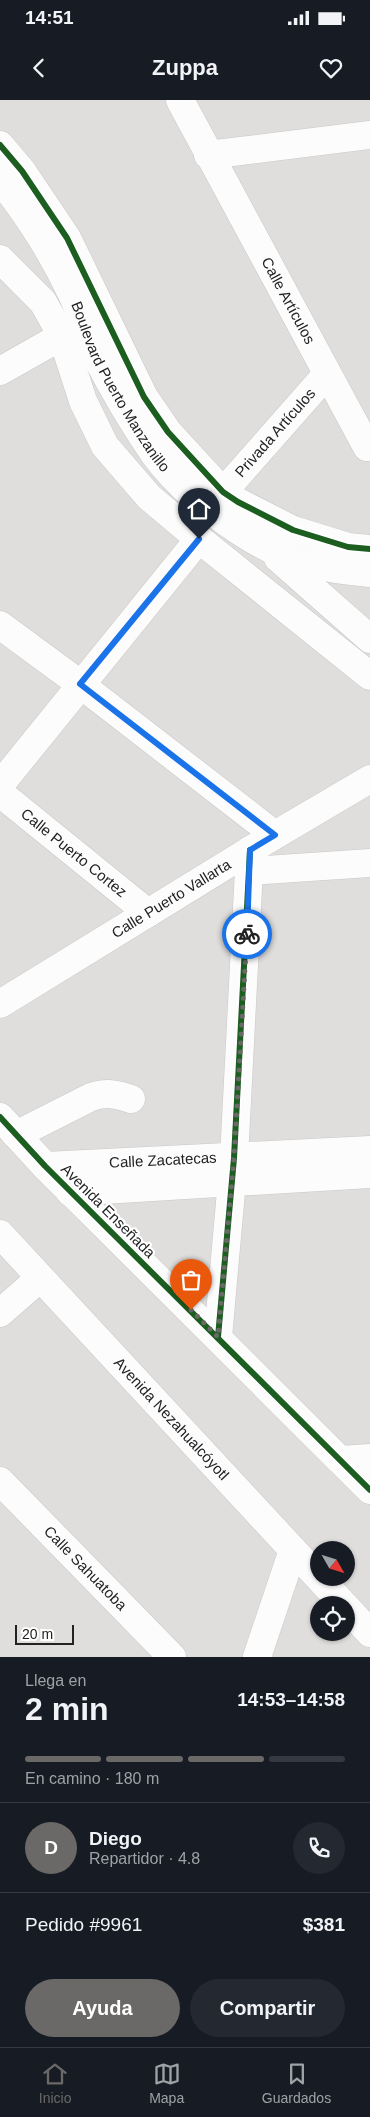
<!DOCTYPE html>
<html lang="es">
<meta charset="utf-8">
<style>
:root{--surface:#171b24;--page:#242831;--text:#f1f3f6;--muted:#9ea1a6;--line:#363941;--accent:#6a6968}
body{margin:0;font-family:Arial,sans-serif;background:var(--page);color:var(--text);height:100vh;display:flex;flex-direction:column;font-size:19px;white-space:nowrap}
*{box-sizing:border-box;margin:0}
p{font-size:16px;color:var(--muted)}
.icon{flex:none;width:28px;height:28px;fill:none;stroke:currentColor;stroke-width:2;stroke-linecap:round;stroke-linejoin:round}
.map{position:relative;height:1557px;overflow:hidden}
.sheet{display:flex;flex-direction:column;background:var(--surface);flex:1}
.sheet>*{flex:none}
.needle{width:32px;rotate:129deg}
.controls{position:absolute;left:310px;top:1441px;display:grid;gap:10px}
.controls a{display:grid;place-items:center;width:45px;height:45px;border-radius:50%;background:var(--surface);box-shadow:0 1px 4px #0004;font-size:25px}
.scale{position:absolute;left:15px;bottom:12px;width:59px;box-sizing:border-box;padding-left:5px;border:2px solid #222;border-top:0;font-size:14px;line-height:18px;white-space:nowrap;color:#222;-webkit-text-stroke:4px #fff;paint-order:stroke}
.pin{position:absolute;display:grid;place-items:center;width:42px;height:42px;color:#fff;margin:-51px -21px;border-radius:50% 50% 50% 0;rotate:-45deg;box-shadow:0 0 5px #0007}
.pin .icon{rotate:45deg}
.courier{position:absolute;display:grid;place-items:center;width:50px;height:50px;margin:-25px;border:4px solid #1a73e8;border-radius:50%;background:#fff;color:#222;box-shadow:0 1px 6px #0007}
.overview em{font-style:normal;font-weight:600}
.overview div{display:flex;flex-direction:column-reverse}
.overview{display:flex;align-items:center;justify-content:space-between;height:85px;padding:0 25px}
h1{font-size:32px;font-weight:600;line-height:38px}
.bar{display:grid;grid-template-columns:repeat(4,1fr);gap:8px 5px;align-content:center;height:60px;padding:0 25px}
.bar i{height:6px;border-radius:4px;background:var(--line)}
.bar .selected{background:var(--accent)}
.bar p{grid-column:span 4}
.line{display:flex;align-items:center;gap:12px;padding:0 25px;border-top:1px solid var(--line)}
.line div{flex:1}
.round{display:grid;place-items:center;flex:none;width:52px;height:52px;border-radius:26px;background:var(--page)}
.primary-button{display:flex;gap:10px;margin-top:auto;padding:10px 25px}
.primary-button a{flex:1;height:58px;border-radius:30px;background:var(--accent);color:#fff;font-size:20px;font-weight:600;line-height:58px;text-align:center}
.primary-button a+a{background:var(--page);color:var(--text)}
.status{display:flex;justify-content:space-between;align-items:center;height:35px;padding:0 25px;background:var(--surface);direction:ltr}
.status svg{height:14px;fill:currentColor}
header{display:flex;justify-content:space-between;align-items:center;height:65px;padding:0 25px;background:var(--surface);font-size:22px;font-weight:600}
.dock{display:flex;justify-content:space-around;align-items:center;height:70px;border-top:1px solid var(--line);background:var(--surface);font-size:14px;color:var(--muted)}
.dock a{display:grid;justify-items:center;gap:2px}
.dock .selected{color:var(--accent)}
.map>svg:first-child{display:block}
.residential{fill:#dfdedc;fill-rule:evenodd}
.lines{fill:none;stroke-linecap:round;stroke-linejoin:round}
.minor-casing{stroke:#c9c8c7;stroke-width:29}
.minor{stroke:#fdfcfc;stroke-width:28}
.cycleway-casing{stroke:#fff;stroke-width:9}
.cycleway{stroke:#1b5e20;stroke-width:6}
.done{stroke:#6a6968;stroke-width:5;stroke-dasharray:0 9}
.route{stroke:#1a73e8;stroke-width:6}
.labels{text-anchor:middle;stroke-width:4.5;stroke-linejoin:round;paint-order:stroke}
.street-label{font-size:15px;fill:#222;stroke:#fff}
</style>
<div class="status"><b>14:51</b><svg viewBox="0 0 49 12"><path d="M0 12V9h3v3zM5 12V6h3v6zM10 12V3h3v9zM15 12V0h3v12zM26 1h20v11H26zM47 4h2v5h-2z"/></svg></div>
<header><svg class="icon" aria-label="back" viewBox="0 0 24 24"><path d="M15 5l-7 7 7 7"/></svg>Zuppa<svg class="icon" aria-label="heart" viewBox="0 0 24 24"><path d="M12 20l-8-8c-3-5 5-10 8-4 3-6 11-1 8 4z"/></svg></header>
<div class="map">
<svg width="370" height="1557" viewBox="0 0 370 1557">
<rect width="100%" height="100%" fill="#f0eeeb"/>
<!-- residential -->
<path class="residential" d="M0 0H370V1557H0ZM319 1450H346V1478H319ZM319 1505H346V1532H319Z"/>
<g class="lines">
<defs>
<g id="minor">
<path id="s1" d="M180 0 367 347"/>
<path d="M0 45 22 71 67 138 144 297 168 332 223 392 238 402 293 430 348 447 370 449"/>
<path d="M208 55 370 35"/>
<path id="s2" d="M0 80C28 114 52 153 71 192 81 213 87 235 96 256 113 289 133 323 154 354 187 399 259 453 314 465 332 469 351 471 370 473"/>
<path d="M0 159 43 202 62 236 83 301 105 346 149 397 199 439 370 576"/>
<path d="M0 271 62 236"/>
<path id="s3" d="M223 392 327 274"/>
<path d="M278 458 370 539"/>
<path d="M0 525 80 584 275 735"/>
<path d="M0 685 199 439"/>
<path id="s4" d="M0 693 148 813"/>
<path d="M250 771 370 763"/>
<path id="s5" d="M0 904 275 735 370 679"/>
<path d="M0 1017 45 1066 370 1390"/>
<path d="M16 1035 91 997C106 992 117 994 131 999"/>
<path id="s6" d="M45 1066 370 1050"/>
<path d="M70 1092 370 1074"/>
<path id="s7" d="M0 1134 344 1505"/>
<path d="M0 1213 40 1178"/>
<path d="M218 1237 234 1058 250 750"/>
<path d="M340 1360 370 1358"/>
<path id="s8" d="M0 1381 172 1557"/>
<path d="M346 1507 370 1533"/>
<path d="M257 1557 293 1450"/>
</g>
</defs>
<!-- minor casing -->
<use href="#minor" class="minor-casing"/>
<!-- minor -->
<use href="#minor" class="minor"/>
<defs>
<g id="cycleway">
<path d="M0 45 22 71 67 138 144 297 168 332 223 392 238 402 293 430 348 447 370 449"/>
<path d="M0 1017 45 1066 370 1390"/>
<path d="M218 1237 234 1058 250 750"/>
</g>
</defs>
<!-- cycleway casing -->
<use href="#cycleway" class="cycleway-casing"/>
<!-- cycleway -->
<use href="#cycleway" class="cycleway"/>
</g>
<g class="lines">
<!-- done -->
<path class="done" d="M191 1210 218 1237 234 1058 247 834"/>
<!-- route -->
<path class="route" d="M199 439 80 584 275 735 250 750 247 834"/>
</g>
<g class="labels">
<!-- street labels -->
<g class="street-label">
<text dy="5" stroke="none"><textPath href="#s1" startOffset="228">Calle Artículos</textPath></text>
<text dy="5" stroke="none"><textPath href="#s2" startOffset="240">Boulevard Puerto Manzanillo</textPath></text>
<text dy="5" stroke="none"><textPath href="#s3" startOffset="79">Privada Artículos</textPath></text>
<text dy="5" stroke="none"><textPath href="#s4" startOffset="95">Calle Puerto Cortez</textPath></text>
<text dy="5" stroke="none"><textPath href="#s5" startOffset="201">Calle Puerto Vallarta</textPath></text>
<text dy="5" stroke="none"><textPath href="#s6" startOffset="118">Calle Zacatecas</textPath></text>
<text transform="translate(108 1111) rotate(45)" y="5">Avenida Enseñada</text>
<text dy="5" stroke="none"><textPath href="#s7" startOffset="252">Avenida Nezahualcóyotl</textPath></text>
<text dy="5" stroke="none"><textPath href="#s8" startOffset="122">Calle Sahuatoba</textPath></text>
</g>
</g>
</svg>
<div class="controls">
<a><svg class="needle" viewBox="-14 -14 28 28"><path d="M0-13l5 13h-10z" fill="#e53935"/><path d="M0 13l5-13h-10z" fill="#9ea1a6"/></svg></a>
<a><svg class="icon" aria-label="locate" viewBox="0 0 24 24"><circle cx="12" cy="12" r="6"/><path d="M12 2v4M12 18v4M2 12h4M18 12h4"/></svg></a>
</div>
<div class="scale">20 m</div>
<div class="pin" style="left:191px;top:1210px;background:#ea580c"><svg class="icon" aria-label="bag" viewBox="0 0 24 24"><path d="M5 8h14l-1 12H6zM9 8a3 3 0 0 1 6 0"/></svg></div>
<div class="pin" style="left:199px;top:439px;background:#1f2937"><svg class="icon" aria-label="home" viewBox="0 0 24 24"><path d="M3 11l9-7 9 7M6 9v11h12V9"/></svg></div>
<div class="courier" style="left:247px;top:834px"><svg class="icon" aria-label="bike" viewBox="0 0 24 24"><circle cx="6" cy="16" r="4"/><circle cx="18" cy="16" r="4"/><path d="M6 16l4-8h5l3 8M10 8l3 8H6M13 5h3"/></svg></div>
</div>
<section class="sheet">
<div class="overview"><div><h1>2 min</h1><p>Llega en</p></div><em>14:53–14:58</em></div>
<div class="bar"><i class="selected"></i><i class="selected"></i><i class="selected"></i><i></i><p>En camino · 180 m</p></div>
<div class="line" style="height:90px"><b class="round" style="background:var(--accent);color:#fff">D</b><div><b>Diego</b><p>Repartidor · 4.8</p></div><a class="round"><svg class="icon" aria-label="phone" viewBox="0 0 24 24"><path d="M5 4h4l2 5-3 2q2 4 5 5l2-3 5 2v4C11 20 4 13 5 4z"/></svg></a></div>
<div class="line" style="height:65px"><div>Pedido #9961</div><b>$381</b></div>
<div class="primary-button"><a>Ayuda</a><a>Compartir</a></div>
</section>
<nav class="dock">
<a class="selected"><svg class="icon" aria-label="home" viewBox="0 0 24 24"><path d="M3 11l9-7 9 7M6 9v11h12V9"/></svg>Inicio</a>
<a><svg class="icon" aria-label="map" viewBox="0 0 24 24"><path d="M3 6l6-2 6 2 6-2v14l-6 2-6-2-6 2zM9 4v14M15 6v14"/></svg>Mapa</a>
<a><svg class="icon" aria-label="saved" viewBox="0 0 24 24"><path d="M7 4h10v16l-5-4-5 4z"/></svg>Guardados</a>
</nav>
